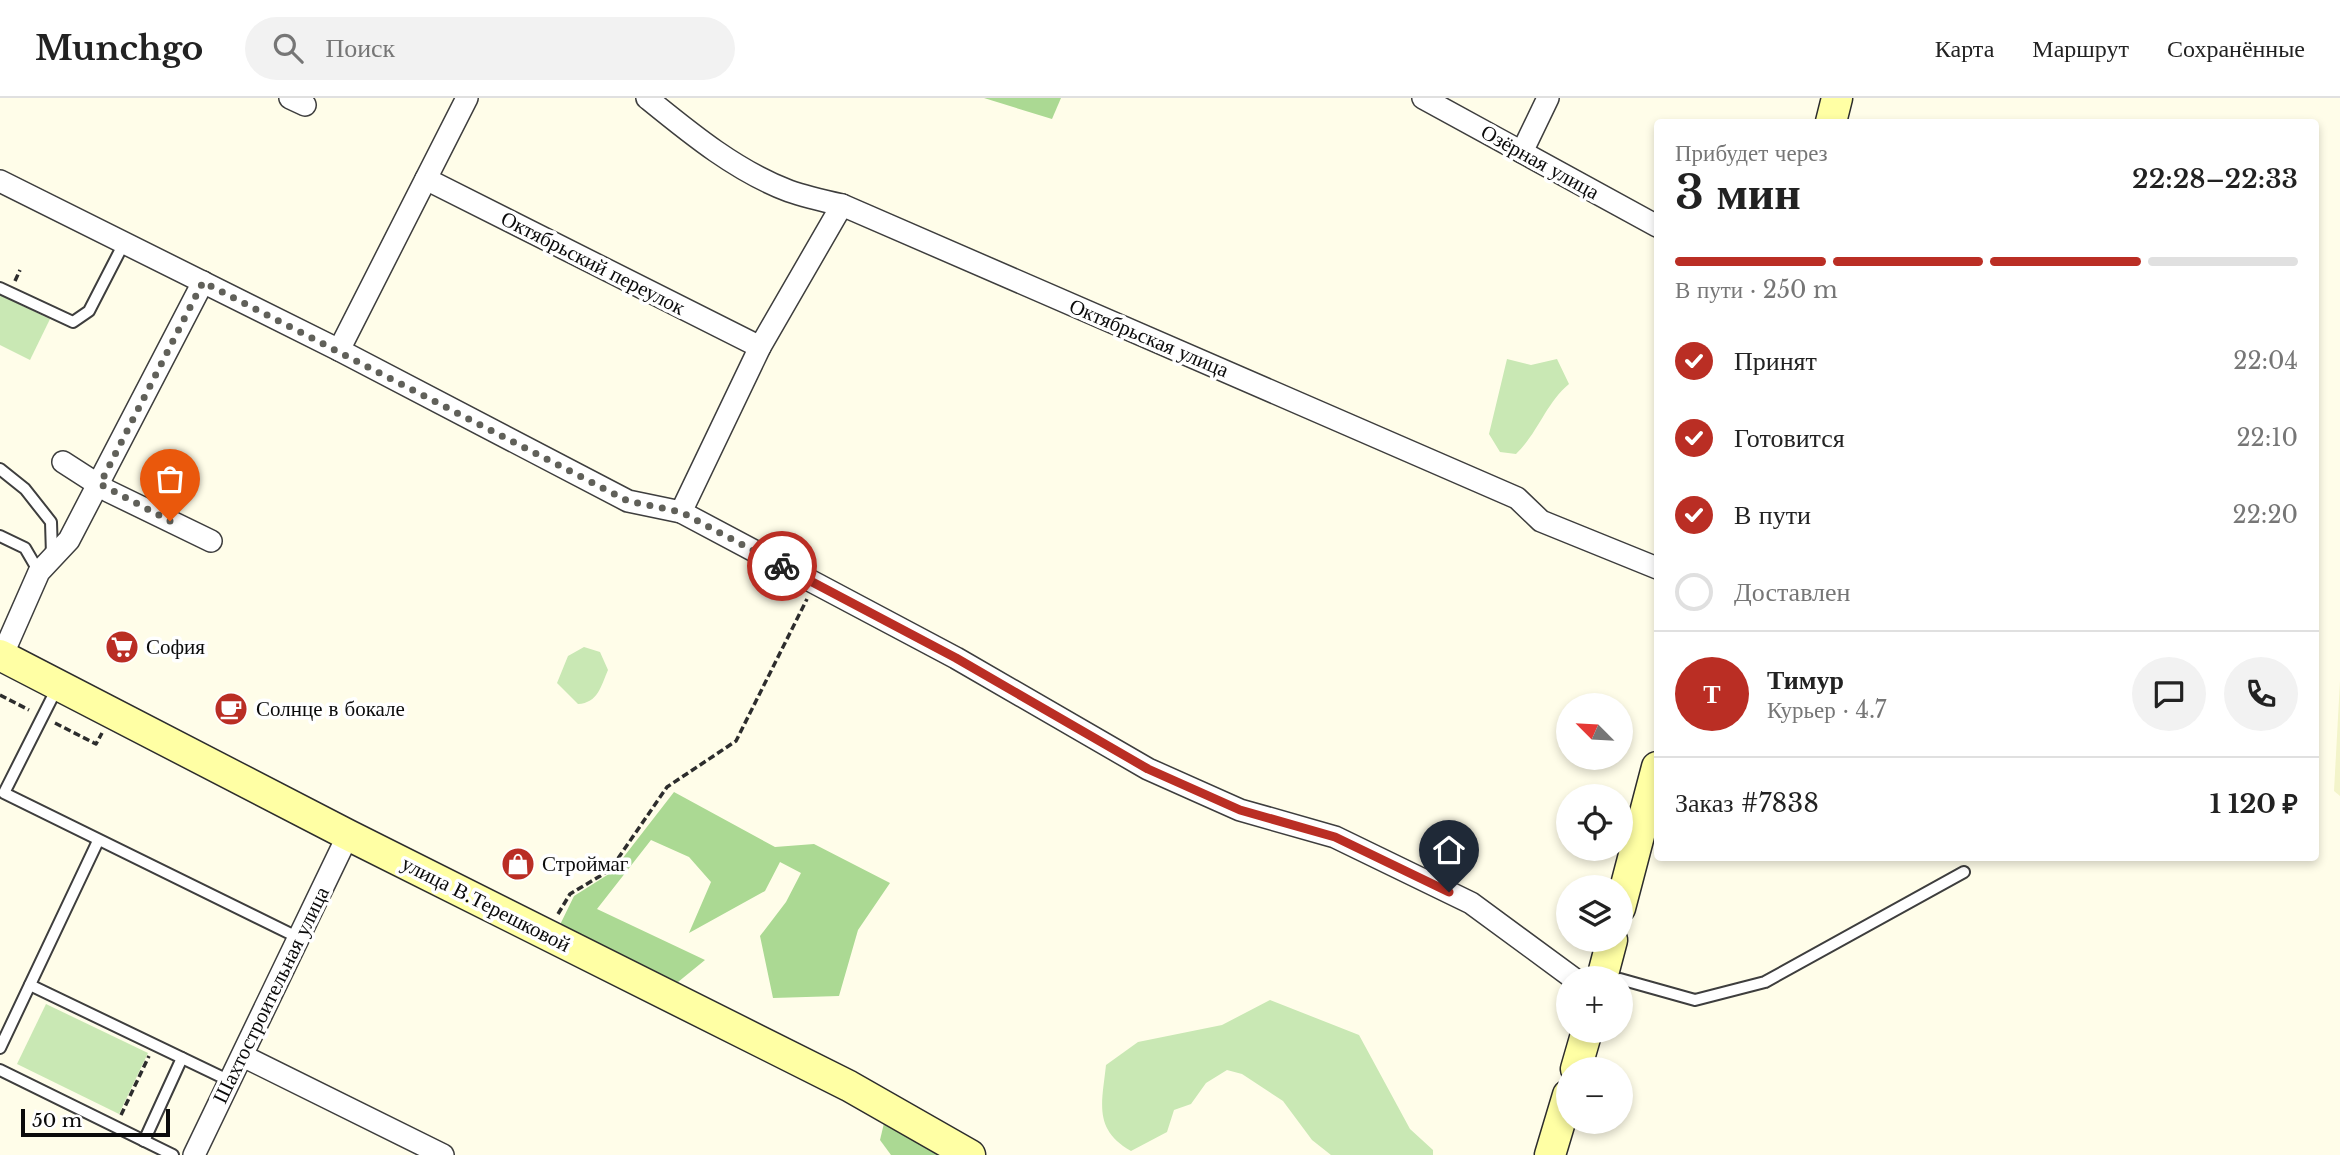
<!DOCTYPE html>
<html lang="ru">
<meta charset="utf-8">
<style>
:root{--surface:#fff;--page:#f2f2f2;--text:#222;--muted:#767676;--line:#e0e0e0;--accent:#ba2e24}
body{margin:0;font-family:"Libre Baskerville",serif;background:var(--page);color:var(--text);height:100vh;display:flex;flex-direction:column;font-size:26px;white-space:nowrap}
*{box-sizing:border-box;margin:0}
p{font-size:23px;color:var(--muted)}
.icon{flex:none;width:38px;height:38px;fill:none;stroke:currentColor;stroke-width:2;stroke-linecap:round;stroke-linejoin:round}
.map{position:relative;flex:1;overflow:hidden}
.drawer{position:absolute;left:1654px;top:21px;width:665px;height:742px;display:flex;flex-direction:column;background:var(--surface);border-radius:7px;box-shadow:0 4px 10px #0003}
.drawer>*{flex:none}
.needle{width:46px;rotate:294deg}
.controls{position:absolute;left:1556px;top:595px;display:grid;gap:14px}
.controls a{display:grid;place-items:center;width:77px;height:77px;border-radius:50%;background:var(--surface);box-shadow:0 4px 10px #0003;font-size:35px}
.scale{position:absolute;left:21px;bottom:18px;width:149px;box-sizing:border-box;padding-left:7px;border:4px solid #0b0b0b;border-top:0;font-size:19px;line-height:24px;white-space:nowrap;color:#0b0b0b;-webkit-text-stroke:5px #fff;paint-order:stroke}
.pin{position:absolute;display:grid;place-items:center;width:60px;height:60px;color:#fff;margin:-72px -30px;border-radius:50% 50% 50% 0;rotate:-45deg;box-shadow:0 0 7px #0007}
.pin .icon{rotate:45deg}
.courier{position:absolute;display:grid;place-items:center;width:70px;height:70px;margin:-35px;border:5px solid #ba2e24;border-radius:50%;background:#fff;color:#222;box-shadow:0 2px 9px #0007}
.headline em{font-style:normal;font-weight:600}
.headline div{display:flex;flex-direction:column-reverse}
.headline{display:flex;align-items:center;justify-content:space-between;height:119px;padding:0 21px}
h1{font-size:46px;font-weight:600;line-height:52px}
.bar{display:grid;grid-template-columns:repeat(4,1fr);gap:10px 7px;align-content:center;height:84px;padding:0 21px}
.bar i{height:9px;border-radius:5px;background:var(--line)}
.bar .on{background:var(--accent)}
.bar p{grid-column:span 4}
.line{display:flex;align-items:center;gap:18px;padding:0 21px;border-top:2px solid var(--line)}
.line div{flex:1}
.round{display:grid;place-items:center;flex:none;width:74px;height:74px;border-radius:37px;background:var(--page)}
ol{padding:0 21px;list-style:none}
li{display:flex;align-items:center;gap:21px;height:77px}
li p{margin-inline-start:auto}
li .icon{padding:7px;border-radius:50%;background:var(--accent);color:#fff;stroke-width:4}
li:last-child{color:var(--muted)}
li i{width:38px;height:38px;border:4px solid var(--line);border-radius:50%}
header{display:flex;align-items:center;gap:42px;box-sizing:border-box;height:98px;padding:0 35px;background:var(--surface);border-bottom:2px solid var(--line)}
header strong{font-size:33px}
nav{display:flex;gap:38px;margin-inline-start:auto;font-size:24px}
.search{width:490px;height:63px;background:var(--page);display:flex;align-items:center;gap:18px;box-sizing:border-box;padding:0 24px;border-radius:38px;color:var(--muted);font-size:26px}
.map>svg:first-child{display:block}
.farmland{fill:#f3f4ca}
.green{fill:#c9e8b4}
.forest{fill:#abd993}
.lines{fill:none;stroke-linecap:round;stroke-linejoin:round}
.service-casing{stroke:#3e3e3e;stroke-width:14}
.minor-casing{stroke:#3e3e3e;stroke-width:24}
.secondary-casing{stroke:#2d2d2d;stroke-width:33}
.path{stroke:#2d2d2d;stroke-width:3.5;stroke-dasharray:7 3.5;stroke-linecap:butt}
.service{stroke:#fff;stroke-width:10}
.minor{stroke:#fff;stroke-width:21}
.secondary{stroke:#ffffa4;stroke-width:30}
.done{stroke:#606059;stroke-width:7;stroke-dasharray:0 12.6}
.route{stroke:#ba2e24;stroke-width:9}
.labels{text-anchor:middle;stroke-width:7;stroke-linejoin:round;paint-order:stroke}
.street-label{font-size:21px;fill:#0b0b0b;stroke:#fff}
.poi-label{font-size:21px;fill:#0b0b0b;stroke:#fff;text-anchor:start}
</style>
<header>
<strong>Munchgo</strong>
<div class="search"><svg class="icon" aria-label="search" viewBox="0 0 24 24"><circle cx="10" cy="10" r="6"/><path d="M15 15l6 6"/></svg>Поиск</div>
<nav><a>Карта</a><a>Маршрут</a><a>Сохранённые</a></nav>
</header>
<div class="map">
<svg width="2340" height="1057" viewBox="0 0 2340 1057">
<rect width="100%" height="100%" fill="#fffde9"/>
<!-- farmland -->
<path class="farmland" d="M2340 583V698L2334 693Z"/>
<!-- green -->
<g class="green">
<path d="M0 197 50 221 30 262 0 247Z"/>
<path d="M1507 261 1531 267 1557 261 1569 286C1546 305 1538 335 1516 356L1500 354 1489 336Z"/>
<path d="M584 549 600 554 608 572C601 588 598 605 578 606L557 585 568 558Z"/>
<path d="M1270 902 1359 937 1410 1031 1433 1052V1057H1331L1312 1042 1283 1003 1242 976 1227 972 1206 985 1191 1006 1174 1012 1167 1034 1131 1053C1093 1031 1102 1005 1106 967L1138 944 1222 927Z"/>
<path d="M46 906 148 955 119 1016 17 966Z"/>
</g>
<!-- forest -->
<g class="forest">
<path d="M984 0H1061L1052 21Z"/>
<path d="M674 694 775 749 814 746 890 785 858 832 839 898 773 900 760 838 786 804 801 775 780 764 765 793 689 835 711 784 689 759 651 742 597 811 705 862 667 893 556 835 574 798 612 774Z"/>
<path d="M885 1021 947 1057H891L880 1042Z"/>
</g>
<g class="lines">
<defs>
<g id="service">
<path d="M0 190 73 224 89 213 124 145"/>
<path d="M0 371 25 391 51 424 52 457"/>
<path d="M0 438 25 450 39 474"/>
<path d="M58 588 4 695 299 840"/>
<path d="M1620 881 1695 902 1765 884 1964 774"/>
<path d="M30 887 230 983"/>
<path d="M0 950 98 743"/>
<path d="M0 972 173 1057"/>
<path d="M144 1043 182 960"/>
</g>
<g id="minor">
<path d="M290 0 305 7"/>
<path d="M647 0C690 35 736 73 789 93 806 99 824 103 842 107L1517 400 1541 423 1657 470"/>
<path d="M1423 0 1657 128"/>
<path d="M1522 54 1548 0"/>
<path d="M426 81 760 249"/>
<path d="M0 83 339 252 628 403 681 414 956 560 1148 671 1240 712 1335 739 1471 805 1573 880"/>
<path d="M339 252 467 0"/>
<path d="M63 364 108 393 211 443"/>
<path d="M681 414 760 249 842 107"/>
<path d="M2 558 39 474 69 442 203 184"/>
<path d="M243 958 443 1057"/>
<path d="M194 1057 348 737"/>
</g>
<g id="secondary">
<path d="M1831 24 1837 0"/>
<path d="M0 557 348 737 849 988 970 1057"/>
<path d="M1620 810 1657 669"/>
<path d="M1602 880 1612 842"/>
<path d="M1576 971 1587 933"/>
<path d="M1550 1057 1568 997"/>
</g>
</defs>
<!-- service casing -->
<use href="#service" class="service-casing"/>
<!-- minor casing -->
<use href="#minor" class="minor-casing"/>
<!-- secondary casing -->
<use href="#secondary" class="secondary-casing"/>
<!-- path -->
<g class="path">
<path d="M15 183 20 172"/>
<path d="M0 597 29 612"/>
<path d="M55 625 96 646 102 635"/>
<path d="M558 816 570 796 610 772 667 689 736 643 807 501"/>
<path d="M121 1017 149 958"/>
</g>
<!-- service -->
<use href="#service" class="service"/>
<!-- minor -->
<use href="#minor" class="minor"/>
<!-- secondary -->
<use href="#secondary" class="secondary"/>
</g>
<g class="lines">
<!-- done -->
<path class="done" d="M170 423 100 386 203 184 628 403 681 414 782 468"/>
<!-- route -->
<path class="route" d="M782 468 956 560 1148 671 1240 712 1335 739 1449 794"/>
</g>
<!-- icons -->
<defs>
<symbol id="supermarket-disc" viewBox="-11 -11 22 22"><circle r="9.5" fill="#ba2e24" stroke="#fff"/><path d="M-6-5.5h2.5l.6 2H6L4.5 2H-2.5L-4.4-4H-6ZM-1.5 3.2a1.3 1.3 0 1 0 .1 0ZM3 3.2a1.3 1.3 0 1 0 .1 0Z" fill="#fff"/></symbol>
<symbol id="cafe-disc" viewBox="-11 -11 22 22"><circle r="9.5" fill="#ba2e24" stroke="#fff"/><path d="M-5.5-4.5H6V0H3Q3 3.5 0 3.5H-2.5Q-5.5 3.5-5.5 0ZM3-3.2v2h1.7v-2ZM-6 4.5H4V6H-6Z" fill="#fff"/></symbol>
<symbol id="shop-disc" viewBox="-11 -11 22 22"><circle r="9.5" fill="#ba2e24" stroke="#fff"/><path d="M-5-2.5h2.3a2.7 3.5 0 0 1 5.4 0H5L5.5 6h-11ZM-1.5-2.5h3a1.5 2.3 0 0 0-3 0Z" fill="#fff"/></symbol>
</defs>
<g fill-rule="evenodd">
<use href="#supermarket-disc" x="103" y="530" width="38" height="38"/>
<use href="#cafe-disc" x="212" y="592" width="38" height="38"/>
<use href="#shop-disc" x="499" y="747" width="38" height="38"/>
</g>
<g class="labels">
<!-- street labels -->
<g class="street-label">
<text transform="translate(1540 64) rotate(29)" y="7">Озёрная улица</text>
<text transform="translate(593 165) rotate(27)" y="7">Октябрьский переулок</text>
<text transform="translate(1149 240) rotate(23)" y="7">Октябрьская улица</text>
<text transform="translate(486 806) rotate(27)" y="7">улица В.Терешковой</text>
<text transform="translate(271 897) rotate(-64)" y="7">Шахтостроительная улица</text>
</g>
<!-- poi labels -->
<g class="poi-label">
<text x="146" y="556">София</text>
<text x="256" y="618">Солнце в бокале</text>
<text x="542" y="773">Строймаг</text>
</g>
</g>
</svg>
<div class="controls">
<a><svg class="needle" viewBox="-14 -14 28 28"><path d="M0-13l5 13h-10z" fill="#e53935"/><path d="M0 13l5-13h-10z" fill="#767676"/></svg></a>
<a><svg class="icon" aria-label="locate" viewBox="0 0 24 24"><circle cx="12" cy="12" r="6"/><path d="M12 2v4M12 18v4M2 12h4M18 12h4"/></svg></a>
<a><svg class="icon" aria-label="layers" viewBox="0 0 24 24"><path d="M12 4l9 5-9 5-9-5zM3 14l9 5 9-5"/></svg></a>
<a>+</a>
<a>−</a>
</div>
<div class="scale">50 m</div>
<div class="pin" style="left:170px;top:423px;background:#ea580c"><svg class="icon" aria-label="bag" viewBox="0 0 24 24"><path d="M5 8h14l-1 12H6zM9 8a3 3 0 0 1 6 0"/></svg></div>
<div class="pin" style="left:1449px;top:794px;background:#1f2937"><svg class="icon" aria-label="home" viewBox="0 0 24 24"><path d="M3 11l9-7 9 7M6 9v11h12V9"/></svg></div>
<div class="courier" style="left:782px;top:468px"><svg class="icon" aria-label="bike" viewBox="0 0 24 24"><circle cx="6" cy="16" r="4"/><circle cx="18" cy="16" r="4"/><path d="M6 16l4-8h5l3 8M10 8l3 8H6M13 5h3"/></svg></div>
<section class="drawer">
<div class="headline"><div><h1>3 мин</h1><p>Прибудет через</p></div><em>22:28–22:33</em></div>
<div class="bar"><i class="on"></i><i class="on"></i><i class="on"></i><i></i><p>В пути · 250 m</p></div>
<ol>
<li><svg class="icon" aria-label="check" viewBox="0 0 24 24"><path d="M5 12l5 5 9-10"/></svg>Принят<p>22:04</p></li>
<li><svg class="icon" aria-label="check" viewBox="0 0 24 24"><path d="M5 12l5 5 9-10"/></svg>Готовится<p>22:10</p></li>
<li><svg class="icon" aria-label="check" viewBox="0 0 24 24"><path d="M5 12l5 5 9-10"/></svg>В пути<p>22:20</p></li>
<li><i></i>Доставлен</li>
</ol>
<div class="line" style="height:126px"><b class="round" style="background:var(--accent);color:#fff">Т</b><div><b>Тимур</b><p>Курьер · 4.7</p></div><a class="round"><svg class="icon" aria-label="chat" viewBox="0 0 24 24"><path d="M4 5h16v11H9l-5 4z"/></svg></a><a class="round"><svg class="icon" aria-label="phone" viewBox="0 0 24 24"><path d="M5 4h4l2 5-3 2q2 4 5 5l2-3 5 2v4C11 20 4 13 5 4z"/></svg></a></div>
<div class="line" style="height:91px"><div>Заказ #7838</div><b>1 120 ₽</b></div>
</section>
</div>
